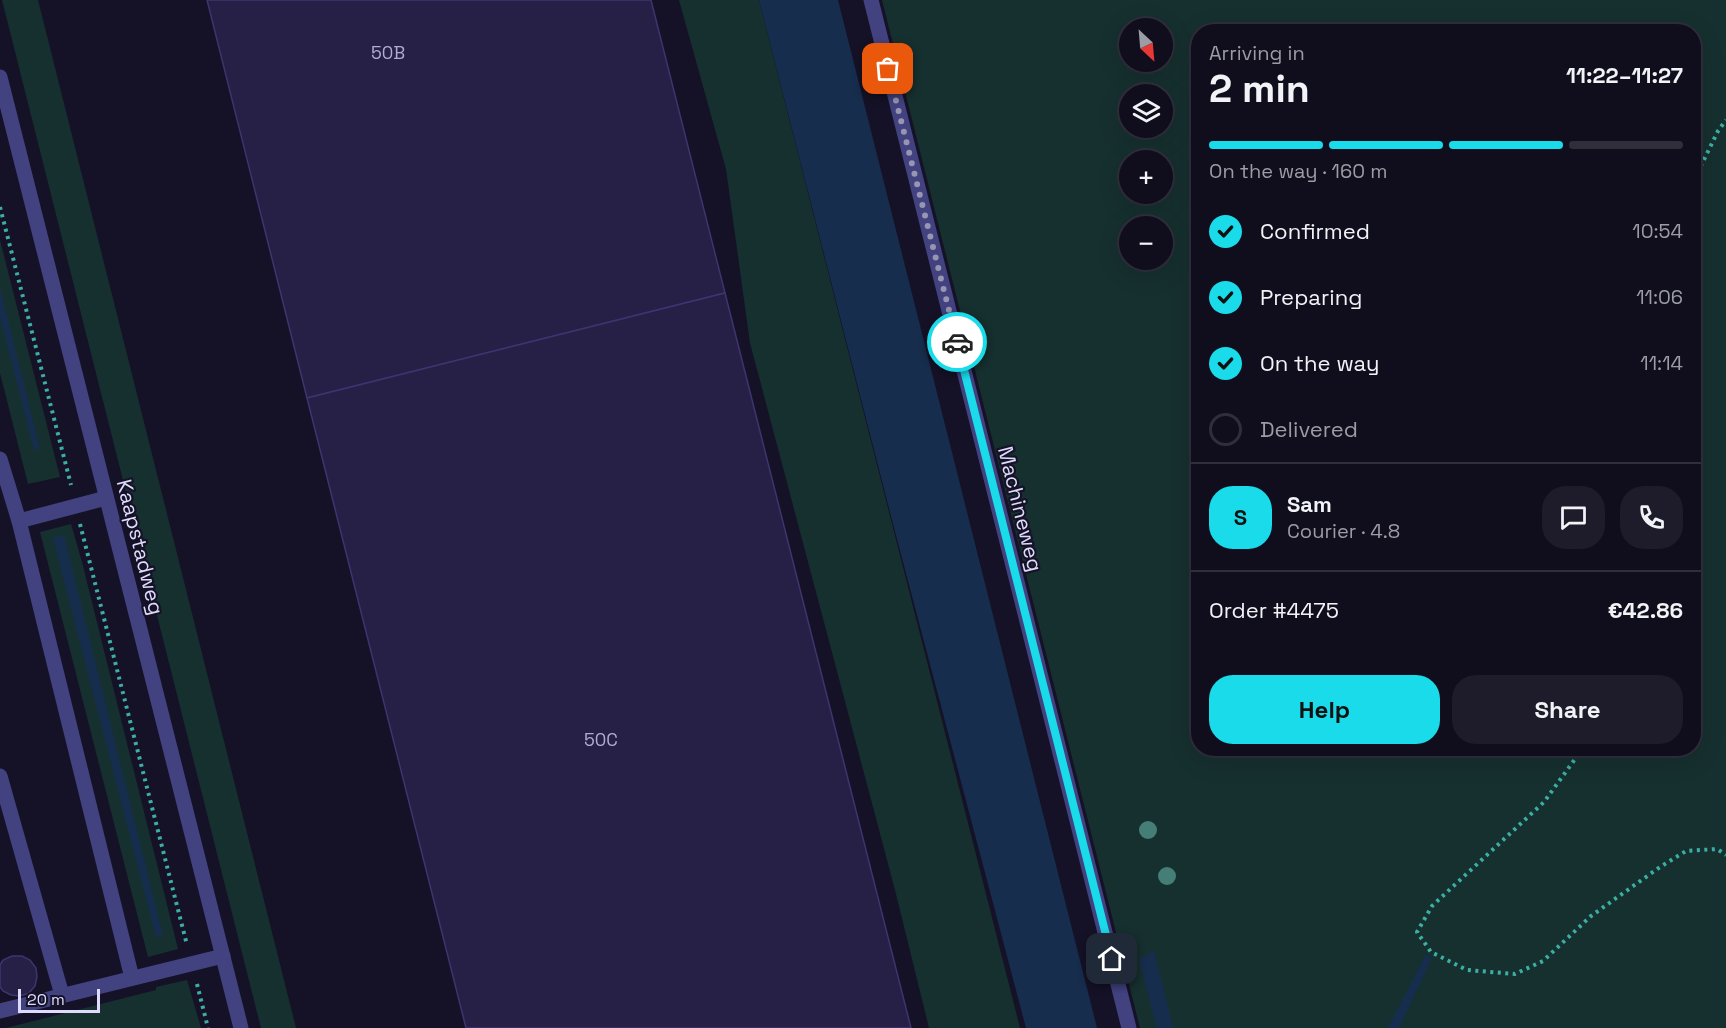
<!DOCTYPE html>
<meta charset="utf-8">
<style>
:root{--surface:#100e1d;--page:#1e1c2a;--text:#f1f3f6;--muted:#9c9ca4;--line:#302e3b;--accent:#19dbea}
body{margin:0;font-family:"Space Grotesk",sans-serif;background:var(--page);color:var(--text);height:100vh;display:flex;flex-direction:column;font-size:22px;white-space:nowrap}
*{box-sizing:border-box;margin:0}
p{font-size:20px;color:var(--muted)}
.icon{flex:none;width:33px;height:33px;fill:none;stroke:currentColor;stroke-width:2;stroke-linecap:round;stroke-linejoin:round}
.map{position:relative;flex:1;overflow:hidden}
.panel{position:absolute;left:1191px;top:24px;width:510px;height:732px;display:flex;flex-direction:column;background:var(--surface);border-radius:24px;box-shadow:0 6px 24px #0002,0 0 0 2px var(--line)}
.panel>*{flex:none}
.needle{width:39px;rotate:154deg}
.controls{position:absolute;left:1119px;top:18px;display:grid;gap:12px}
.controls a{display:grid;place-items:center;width:54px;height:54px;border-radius:50%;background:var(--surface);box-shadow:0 6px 24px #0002,0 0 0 2px var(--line);font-size:30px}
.scale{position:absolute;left:18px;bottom:15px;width:82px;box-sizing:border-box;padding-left:6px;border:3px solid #dedbfc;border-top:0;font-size:16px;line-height:21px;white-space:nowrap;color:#dedbfc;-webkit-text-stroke:4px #151227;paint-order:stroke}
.pin{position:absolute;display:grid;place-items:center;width:51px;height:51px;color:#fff;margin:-26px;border-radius:12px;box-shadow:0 3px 9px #0006}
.courier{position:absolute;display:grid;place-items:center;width:60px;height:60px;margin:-30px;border:4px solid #19dbea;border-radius:50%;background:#fff;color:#222;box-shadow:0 2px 8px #0007}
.headline em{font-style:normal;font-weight:600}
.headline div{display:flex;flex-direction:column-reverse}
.headline{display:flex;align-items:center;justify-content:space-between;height:102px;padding:0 18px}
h1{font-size:39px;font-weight:600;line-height:45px}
.bar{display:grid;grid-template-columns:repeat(4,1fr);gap:9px 6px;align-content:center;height:72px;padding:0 18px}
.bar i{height:8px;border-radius:4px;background:var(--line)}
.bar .on{background:var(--accent)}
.bar p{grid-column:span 4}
.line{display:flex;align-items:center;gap:15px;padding:0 18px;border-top:2px solid var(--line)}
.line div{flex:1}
.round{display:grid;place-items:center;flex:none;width:63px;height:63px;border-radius:24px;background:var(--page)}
ol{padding:0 18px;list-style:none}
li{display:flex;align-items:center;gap:18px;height:66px}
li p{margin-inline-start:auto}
li .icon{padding:6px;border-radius:50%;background:var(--accent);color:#111;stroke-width:4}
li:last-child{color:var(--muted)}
li i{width:33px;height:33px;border:3px solid var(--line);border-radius:50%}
.primary-button{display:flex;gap:12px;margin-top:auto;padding:12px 18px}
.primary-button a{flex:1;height:69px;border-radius:24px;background:var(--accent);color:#111;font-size:24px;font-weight:600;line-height:69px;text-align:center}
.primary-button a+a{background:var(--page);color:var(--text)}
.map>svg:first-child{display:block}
.green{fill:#16302f;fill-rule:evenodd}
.water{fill:#162d4d}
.building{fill:#272046;stroke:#3e3470;stroke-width:1.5}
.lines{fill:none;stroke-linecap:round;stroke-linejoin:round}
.path{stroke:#3cafa5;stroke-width:4;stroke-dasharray:3 4.5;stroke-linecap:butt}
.service{stroke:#424281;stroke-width:15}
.minor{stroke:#424281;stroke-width:15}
.tertiary{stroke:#424281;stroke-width:15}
.tree{fill:#457e77}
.done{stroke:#9895b1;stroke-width:6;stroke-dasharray:0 10.8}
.route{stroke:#19dbea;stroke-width:8}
.labels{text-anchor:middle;stroke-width:4.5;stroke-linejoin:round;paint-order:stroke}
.number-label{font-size:18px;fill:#b0acce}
.street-label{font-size:21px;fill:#dedbfc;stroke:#151227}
</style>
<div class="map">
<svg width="1726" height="1028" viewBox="0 0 1726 1028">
<rect width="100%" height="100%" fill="#151227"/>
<!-- green -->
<g class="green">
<path d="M2 0H38L296 1028H261Z"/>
<path d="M679 0H759L1020 1028H929L895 890 750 343 726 169Z"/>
<path d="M882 0H1726V1028H1140ZM1130 28H1162V62H1130ZM1198 32H1694V748H1198ZM1130 94H1162V128H1130ZM1130 160H1162V194H1130ZM1130 226H1162V260H1130Z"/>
<path d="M0 240 60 477 28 484 0 373Z"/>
<path d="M71 524 82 562 178 949 148 957 40 532Z"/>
<path d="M187 980 201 1028H6L156 990V987Z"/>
</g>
<!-- water -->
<g class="water">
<path d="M759 0H838L1097 1028H1026L893 524Z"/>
<path d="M0 288 40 449 34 450 0 317Z"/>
<path d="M64 535 163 936 156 937 53 538Z"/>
<path d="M1154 951 1173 1028H1157L1139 959Z"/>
<path d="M1426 954 1432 958 1399 1028H1388Z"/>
</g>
<!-- building -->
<g class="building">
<path d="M207 0H651L725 293 307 398Z"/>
<path d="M725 293 911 1028H466L307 398Z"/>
<path d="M12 956H22L30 960 36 968 37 977 35 986 29 993 20 996 11 995 3 991 0 987V965L3 960Z"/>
</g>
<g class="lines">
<!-- path -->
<g class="path">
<path d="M1694 180 1718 131 1726 120"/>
<path d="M0 207 71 485"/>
<path d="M80 524 187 945"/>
<path d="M1583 748 1544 802 1432 906 1417 932 1431 952 1467 970 1515 974 1543 961 1591 916 1660 867 1686 851 1717 849 1726 855"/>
<path d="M197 984 208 1028"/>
</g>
<!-- service -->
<g class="service">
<path d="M0 459 19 521 132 978"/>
<path d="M19 521 106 498"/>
<path d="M0 776 62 995"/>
<path d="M0 1011 223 956"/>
</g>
<!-- minor -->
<path class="minor" d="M0 77 241 1028"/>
<!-- tertiary -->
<path class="tertiary" d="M871 0 1129 1028"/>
</g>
<!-- trees -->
<g class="tree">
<circle cx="1148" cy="830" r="9"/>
<circle cx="1167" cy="876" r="9"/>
</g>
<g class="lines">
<!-- done -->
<path class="done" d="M888 69 957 342"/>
<!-- route -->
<path class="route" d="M957 342 1112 959"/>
</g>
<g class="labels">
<!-- number labels -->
<g class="number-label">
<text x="388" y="59">50B</text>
<text x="601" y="746">50C</text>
</g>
<!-- street labels -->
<g class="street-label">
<text transform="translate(1020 509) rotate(76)" y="7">Machineweg</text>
<text transform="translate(140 547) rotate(76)" y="7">Kaapstadweg</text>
</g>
</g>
</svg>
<div class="controls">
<a><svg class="needle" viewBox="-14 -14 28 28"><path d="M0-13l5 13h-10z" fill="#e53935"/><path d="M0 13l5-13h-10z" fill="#9c9ca4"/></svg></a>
<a><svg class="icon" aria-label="layers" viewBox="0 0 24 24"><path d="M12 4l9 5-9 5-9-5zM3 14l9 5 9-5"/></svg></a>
<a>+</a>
<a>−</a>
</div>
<div class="scale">20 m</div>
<div class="pin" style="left:888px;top:69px;background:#ea580c"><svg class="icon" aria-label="bag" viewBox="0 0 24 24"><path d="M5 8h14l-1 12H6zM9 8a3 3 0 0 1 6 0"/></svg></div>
<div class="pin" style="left:1112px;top:959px;background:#1f2937"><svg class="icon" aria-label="home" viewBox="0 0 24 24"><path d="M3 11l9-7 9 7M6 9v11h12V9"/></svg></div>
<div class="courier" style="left:957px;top:342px"><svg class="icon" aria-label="car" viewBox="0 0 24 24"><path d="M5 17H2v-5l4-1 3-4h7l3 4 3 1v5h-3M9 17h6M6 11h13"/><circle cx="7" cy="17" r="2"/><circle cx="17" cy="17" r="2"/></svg></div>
<section class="panel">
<div class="headline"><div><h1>2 min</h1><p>Arriving in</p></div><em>11:22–11:27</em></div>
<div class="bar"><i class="on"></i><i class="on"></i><i class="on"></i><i></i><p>On the way · 160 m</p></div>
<ol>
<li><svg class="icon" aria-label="check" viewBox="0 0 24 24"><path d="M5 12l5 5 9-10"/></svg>Confirmed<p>10:54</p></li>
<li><svg class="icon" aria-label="check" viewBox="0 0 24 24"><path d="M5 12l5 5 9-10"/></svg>Preparing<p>11:06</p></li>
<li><svg class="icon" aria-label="check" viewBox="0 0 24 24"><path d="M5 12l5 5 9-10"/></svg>On the way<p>11:14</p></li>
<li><i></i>Delivered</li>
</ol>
<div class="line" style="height:108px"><b class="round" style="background:var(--accent);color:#111">S</b><div><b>Sam</b><p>Courier · 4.8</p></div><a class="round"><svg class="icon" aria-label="chat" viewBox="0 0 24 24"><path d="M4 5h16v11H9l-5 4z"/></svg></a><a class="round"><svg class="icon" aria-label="phone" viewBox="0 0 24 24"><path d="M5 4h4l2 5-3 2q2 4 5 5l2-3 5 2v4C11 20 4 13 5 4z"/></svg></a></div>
<div class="line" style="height:78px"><div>Order #4475</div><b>€42.86</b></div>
<div class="primary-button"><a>Help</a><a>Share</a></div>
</section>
</div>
